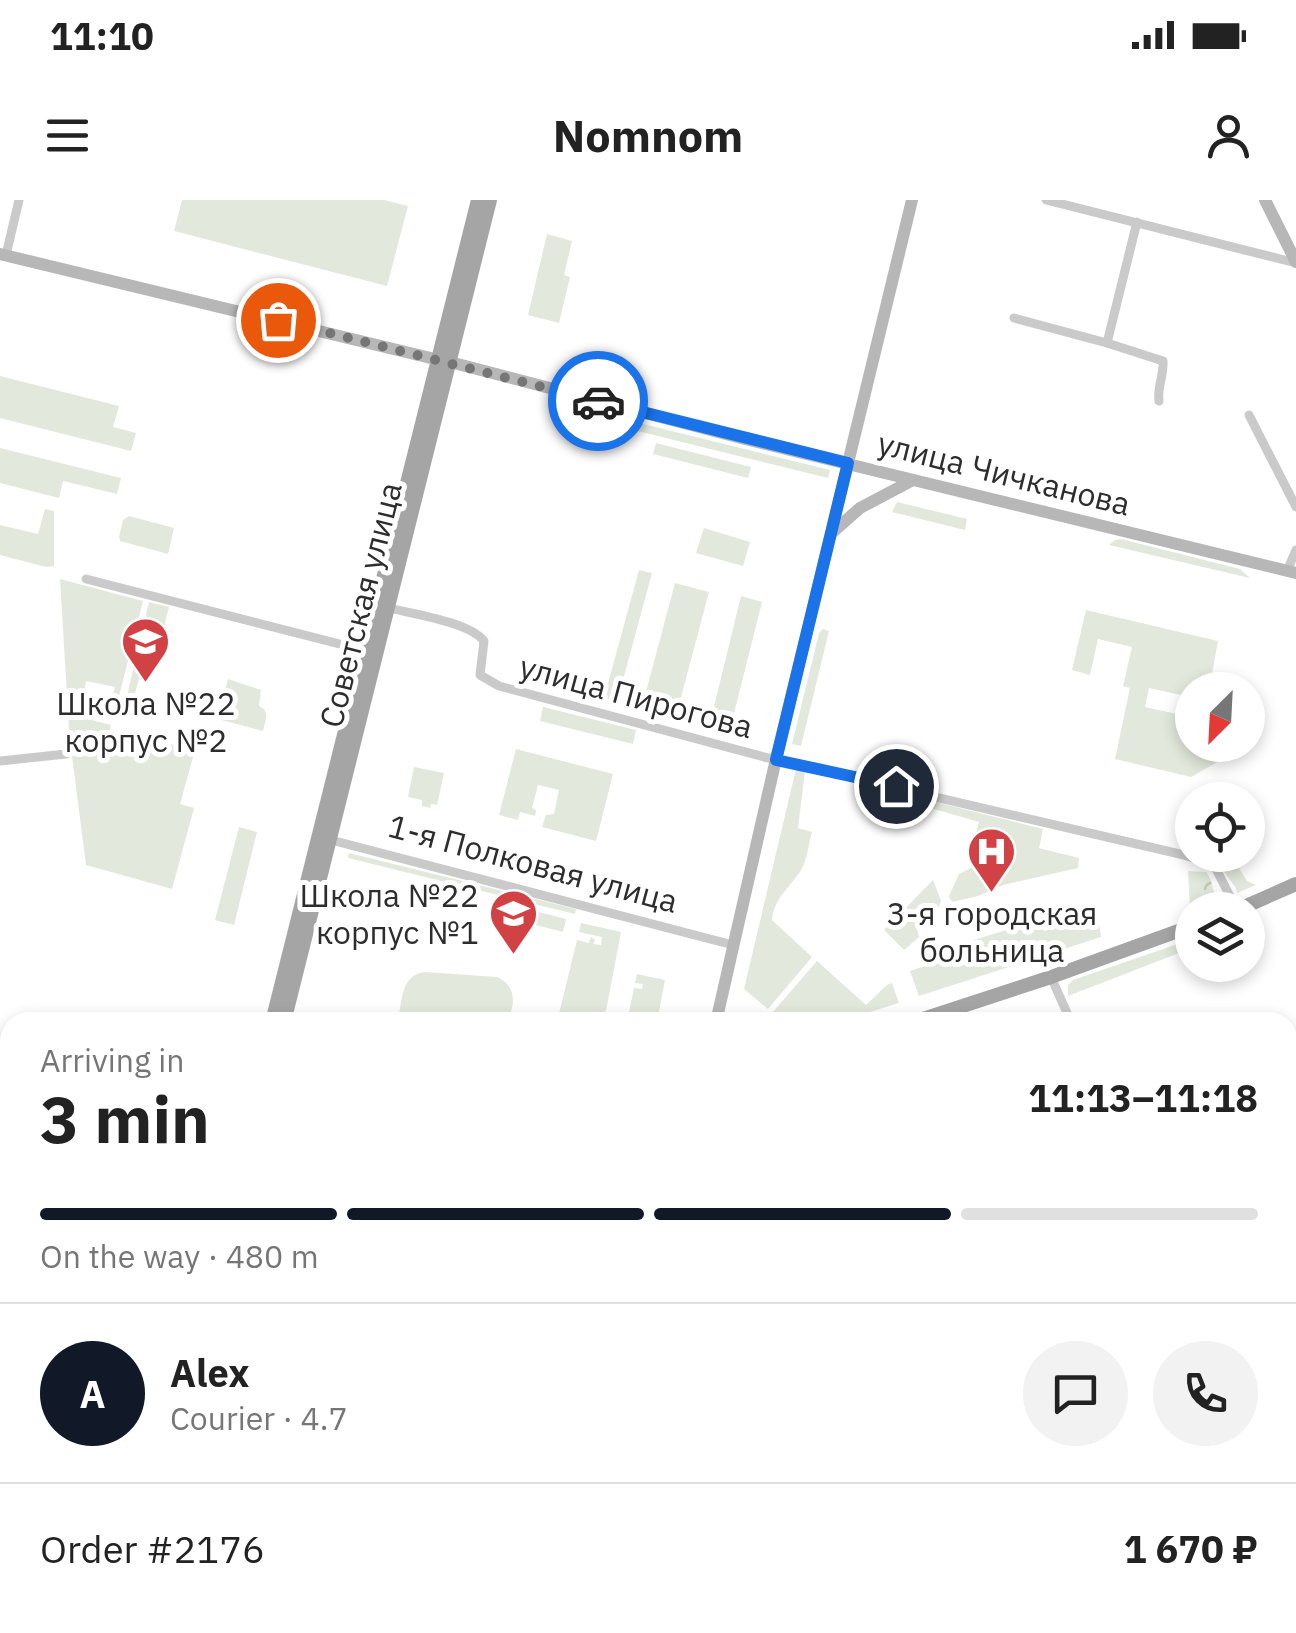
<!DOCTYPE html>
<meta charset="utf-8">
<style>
:root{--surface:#fff;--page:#f2f2f2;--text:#222;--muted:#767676;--line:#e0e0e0;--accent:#111827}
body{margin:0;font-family:"IBM Plex Sans",sans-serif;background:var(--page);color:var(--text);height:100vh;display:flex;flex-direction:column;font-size:38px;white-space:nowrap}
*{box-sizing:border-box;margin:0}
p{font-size:32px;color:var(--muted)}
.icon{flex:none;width:55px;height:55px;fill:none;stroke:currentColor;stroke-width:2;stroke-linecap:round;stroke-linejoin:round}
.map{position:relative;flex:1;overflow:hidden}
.sheet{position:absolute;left:0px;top:812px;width:1298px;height:622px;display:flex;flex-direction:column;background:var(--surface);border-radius:30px 30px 0 0;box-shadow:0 5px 15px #0003}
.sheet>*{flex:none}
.needle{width:65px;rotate:204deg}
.tools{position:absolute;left:1175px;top:472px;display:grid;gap:20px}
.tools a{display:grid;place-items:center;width:90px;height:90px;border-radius:50%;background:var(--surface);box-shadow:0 5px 15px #0003;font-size:50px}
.pin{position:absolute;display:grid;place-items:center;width:85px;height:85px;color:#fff;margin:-42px;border:5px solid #fff;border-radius:50%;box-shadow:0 2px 10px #0007}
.courier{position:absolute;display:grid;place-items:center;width:100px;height:100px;margin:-50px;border:8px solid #1a73e8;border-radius:50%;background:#fff;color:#222;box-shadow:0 2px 12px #0007}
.summary em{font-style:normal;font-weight:700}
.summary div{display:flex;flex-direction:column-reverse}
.summary{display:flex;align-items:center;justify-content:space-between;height:170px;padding:0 40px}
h1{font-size:65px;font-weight:700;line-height:75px}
.bar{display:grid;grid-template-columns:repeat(4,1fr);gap:15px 10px;align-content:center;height:120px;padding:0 40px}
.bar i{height:12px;border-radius:8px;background:var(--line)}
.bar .active{background:var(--accent)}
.bar p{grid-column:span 4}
.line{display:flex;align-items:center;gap:25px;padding:0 40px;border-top:2px solid var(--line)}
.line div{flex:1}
.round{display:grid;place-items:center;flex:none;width:105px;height:105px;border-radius:52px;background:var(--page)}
.status{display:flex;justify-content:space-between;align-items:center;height:70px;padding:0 50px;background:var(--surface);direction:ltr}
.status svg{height:28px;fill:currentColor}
header{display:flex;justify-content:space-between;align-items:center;height:130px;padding:0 40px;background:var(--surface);font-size:45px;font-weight:700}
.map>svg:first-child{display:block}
.green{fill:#e2e9dc;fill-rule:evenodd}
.forest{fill:url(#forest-crowns)}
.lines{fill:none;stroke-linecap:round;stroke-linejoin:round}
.street{stroke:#cacaca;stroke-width:9}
.secondary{stroke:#b7b7b7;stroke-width:12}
.primary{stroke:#a5a5a5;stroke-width:14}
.done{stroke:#767676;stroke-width:10;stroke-dasharray:0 18}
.route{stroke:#1a73e8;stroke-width:12}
.labels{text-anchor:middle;stroke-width:10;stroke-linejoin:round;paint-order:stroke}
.street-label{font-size:32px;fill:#2d2d2d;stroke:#fff}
.poi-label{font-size:32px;fill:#2d2d2d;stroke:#fff}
</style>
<div class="status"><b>11:10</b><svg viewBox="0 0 49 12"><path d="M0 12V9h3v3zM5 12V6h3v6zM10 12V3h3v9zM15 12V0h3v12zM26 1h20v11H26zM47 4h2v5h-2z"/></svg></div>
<header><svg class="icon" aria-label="menu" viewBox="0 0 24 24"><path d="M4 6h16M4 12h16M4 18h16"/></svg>Nomnom<svg class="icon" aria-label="person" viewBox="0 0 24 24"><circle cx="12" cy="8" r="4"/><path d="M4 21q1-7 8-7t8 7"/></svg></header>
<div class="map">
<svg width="1296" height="1433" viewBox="0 0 1296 1433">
<defs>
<pattern id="forest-crowns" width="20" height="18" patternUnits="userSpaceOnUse" patternTransform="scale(2.5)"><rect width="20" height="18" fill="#e2e9dc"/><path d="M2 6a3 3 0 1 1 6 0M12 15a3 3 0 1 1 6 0" fill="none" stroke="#c2c8bd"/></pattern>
</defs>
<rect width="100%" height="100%" fill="#fff"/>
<!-- green -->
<g class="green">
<path d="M182 0H384L408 6 387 86 174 31Z"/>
<path d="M547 34 572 41 564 75 570 77 559 123 528 115Z"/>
<path d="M0 176 119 206 113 227 136 233 131 251 0 218Z"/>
<path d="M614 217 619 219V225L632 228 635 222 830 270 828 278 609 224 610 219Z"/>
<path d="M656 243 751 267 748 278 653 254Z"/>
<path d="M0 248 121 278 117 294 63 281 59 298 0 283Z"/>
<path d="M897 302 967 319 965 330 892 312Z"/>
<path d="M45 309 54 311V366L46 367 0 355V325L38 334Z"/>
<path d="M129 316 174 328 168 354 120 341 119 337 123 320Z"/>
<path d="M704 328 750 342 743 366 696 353Z"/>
<path d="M1121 339 1240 369 1250 378 1109 345 1115 340Z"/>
<path d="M639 370 652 373 617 502 604 498Z"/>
<path d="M60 379 143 401 114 516 108 515 115 487 86 481 80 517 111 525 108 536 91 544 70 545Z"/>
<path d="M675 383 709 392 676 516 642 507Z"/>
<path d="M741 396 762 402 729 533 709 527Z"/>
<path d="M149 402 169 407 150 481 139 479 128 518 122 517Z"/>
<path d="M1086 410 1218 441 1211 480 1219 490H1192V545H1247L1191 577 1115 559 1130 488 1123 486 1132 447 1098 439 1090 475 1072 470ZM1149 488 1181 495 1177 514 1145 507Z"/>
<path d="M823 429 829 431 801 546 792 544 819 433Z"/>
<path d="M228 479 261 490 259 506C271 511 265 521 263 531L218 519Z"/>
<path d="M543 507 636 530 633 544 540 521Z"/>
<path d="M133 535 195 550 180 604 194 608 172 689 86 665 72 556C94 554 111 540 133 535Z"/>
<path d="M516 549 613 574 596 641 542 627 546 615 554 614 559 590 538 585 532 608 536 610 535 616 520 612 518 620 499 615Z"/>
<path d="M414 567 444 573 437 605 431 604 430 608 422 606V600L408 597Z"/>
<path d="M796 569 805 571 798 628 812 632C809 642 808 654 804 664 795 685 774 695 772 720L812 757 768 809 744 789Z"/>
<path d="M900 593 1043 629 1039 648 1079 658 1078 668 1003 685 978 696 952 702 949 696 959 674 975 666 980 647 973 644 979 622 896 598Z"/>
<path d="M239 627 257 632 234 725 215 720Z"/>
<path d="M349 653 576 709 575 714 348 658Z"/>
<path d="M1212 655H1231L1247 681 1256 685 1237 693 1236 688Z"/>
<path d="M933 680 941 701 938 708 919 714 916 724 919 737 904 750 884 730Z"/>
<path d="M499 702 566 719 563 732 496 715Z"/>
<path d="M1098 713 1101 737 919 796 910 771 947 759 944 749 1039 720 1044 731Z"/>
<path d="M581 723 621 732 606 811 557 822 577 740 589 743 591 737 595 740 593 744 601 745 602 737 579 732Z"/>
<path d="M1192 739V748L1068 796V785L1073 780Z"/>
<path d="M817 761 866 805 887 785 892 783 899 803 838 822H783L772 813Z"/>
<path d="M425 772 497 777C517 785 516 807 506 822H398C402 802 400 775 425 772Z"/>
<path d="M637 774 665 780 657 822H627L634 788 642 789 643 784 635 783Z"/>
<path d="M7 1143 10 1146V1211L0 1220V1150Z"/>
<path d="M547 1425H728L732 1433H552Z"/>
</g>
<!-- forest -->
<path class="forest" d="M1188 671 1206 672 1210 678 1216 699 1190 707Z"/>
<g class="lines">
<!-- street -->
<g class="street">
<path d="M1046 0 1296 63"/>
<path d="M6 55 19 0"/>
<path d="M1014 118 1107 143 1163 161C1164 176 1157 187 1159 201"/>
<path d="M1107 143 1137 22"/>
<path d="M1249 215 1296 307"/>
<path d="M1287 371 1296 350"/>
<path d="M86 379 367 451"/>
<path d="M389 408C413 414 469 422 484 441L480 475 499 486 764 557 1184 655 1214 665 1237 710"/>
<path d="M0 561 66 554"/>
<path d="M331 640 733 745"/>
<path d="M1051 777 1071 822"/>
<path d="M1292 1009 1296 1017"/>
<path d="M1288 1255 1296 1273"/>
<path d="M517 1425 521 1433"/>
<path d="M736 1425 739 1433"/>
<path d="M946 1433 964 1425"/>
</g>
<!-- secondary -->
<g class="secondary">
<path d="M1265 0 1296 62"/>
<path d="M0 54 439 160"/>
<path d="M450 162 745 239 1296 373"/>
<path d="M834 331 860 308 913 280"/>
<path d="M716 822 776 559 912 0"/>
<path d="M961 1425 965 1433"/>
<path d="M117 1433 119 1425"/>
</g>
<!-- primary -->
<g class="primary">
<path d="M1237 710 1296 684"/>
<path d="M272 822 478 0"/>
<path d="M284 822 490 0"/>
<path d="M914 822 1051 777 1192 726"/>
<path d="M0 1051 10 1047"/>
</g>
</g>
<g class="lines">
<!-- done -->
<path class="done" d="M278 120 598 201"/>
<!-- route -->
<path class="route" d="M598 201 848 263 776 560 896 586"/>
</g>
<!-- icons -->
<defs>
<symbol id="school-pin" viewBox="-11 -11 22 30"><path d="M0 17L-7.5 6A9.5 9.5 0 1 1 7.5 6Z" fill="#d24143" stroke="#fff"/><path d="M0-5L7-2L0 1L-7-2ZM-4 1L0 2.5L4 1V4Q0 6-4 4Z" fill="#fff"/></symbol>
<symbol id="hospital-pin" viewBox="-11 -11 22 30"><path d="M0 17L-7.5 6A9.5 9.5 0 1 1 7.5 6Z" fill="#d24143" stroke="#fff"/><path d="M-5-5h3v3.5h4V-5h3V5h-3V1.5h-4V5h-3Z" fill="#fff"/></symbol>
</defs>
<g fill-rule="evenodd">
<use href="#school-pin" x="118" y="414" width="55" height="75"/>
<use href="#hospital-pin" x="964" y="624" width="55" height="75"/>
<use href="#school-pin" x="486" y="686" width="55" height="75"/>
</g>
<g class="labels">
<!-- street labels -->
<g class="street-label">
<text transform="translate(1004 274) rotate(14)" y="11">улица Чичканова</text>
<text transform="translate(361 405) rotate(-76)" y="11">Советская улица</text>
<text transform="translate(636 497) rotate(15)" y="11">улица Пирогова</text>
<text transform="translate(533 664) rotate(15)" y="11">1-я Полковая улица</text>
</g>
<!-- poi labels -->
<g class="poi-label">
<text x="146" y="515">Школа №22<tspan x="146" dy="37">корпус №2</tspan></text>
<text x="479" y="707" text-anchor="end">Школа №22<tspan x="479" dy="37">корпус №1</tspan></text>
<text x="992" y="725">3-я городская<tspan x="992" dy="37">больница</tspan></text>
</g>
</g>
</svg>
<div class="tools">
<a><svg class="needle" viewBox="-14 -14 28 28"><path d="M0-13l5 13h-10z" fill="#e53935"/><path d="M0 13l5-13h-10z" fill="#767676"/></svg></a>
<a><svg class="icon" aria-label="locate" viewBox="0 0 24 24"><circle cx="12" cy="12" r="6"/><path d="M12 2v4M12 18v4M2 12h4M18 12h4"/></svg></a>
<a><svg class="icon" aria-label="layers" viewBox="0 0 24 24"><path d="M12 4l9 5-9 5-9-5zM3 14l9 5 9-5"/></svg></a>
</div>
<div class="pin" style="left:278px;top:120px;background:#ea580c"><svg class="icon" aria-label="bag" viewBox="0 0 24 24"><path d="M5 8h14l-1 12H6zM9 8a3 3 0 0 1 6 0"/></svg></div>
<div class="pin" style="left:896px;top:586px;background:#1f2937"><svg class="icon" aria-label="home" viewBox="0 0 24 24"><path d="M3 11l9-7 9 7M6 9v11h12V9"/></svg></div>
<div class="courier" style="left:598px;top:201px"><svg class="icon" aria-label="car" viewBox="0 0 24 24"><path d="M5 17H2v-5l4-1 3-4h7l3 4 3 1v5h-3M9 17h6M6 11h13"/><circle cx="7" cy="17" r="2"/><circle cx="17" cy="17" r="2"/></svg></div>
<section class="sheet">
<div class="summary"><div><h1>3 min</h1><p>Arriving in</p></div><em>11:13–11:18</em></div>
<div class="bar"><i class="active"></i><i class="active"></i><i class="active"></i><i></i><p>On the way · 480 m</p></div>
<div class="line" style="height:180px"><b class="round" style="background:var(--accent);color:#fff">A</b><div><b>Alex</b><p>Courier · 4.7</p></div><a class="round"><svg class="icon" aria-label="chat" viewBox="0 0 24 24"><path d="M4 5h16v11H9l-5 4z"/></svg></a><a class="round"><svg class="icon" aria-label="phone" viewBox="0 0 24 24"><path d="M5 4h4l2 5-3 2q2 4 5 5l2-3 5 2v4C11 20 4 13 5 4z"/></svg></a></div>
<div class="line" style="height:130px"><div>Order #2176</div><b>1 670 ₽</b></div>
</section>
</div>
